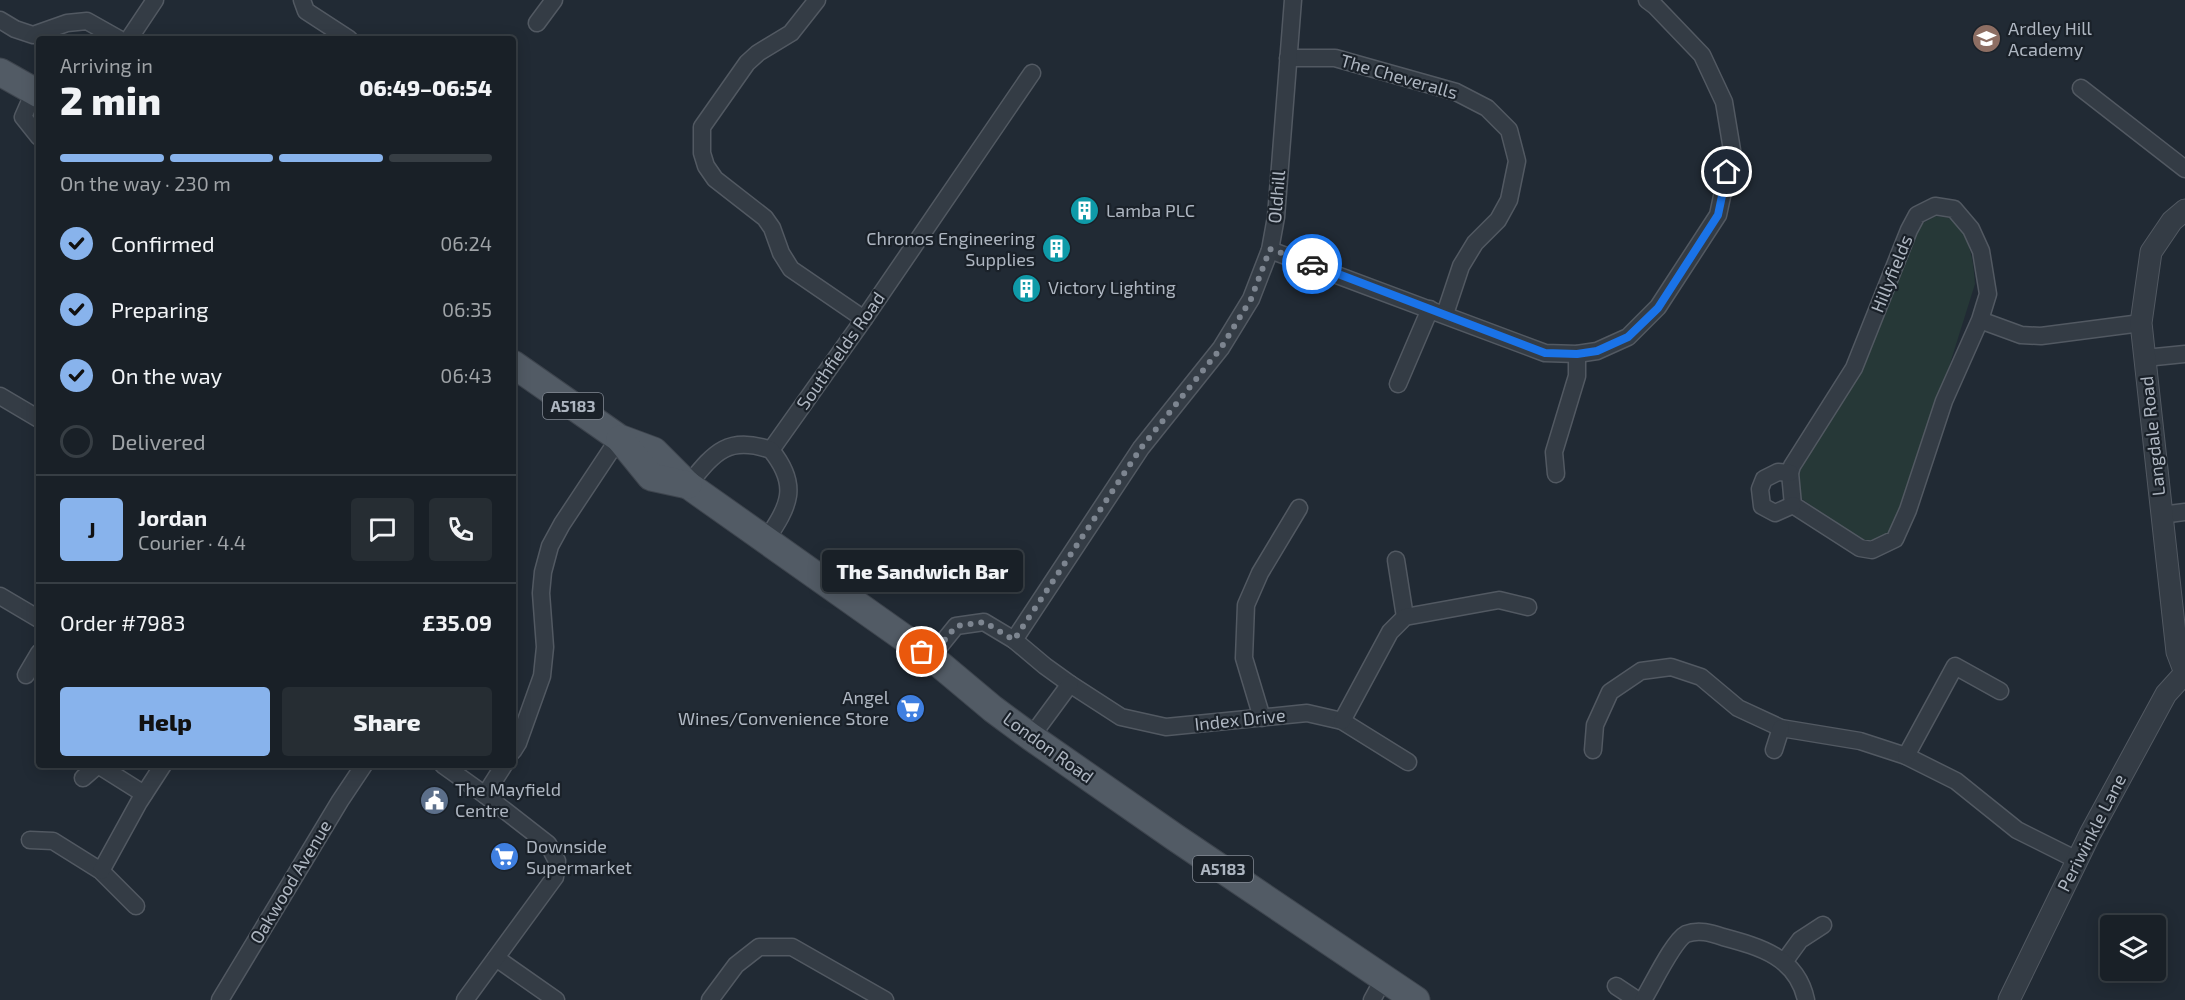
<!DOCTYPE html>
<meta charset="utf-8">
<style>
:root{--surface:#192027;--page:#262d33;--text:#f1f3f6;--muted:#9fa3a7;--line:#373e44;--accent:#88b3ec}
body{margin:0;font-family:"Exo 2",sans-serif;background:var(--page);color:var(--text);height:100vh;display:flex;flex-direction:column;font-size:22px;white-space:nowrap}
*{box-sizing:border-box;margin:0}
p{font-size:20px;color:var(--muted)}
.icon{flex:none;width:33px;height:33px;fill:none;stroke:currentColor;stroke-width:2;stroke-linecap:round;stroke-linejoin:round}
.map{position:relative;flex:1;overflow:hidden}
.side{position:absolute;left:36px;top:36px;width:480px;height:732px;display:flex;flex-direction:column;background:var(--surface);border-radius:6px;box-shadow:0 3px 15px #0003,0 0 0 2px var(--line)}
.side>*{flex:none}
.buttons{position:absolute;left:2100px;top:915px;display:grid;gap:12px}
.buttons a{display:grid;place-items:center;width:66px;height:66px;border-radius:6px;background:var(--surface);box-shadow:0 3px 15px #0003,0 0 0 2px var(--line);font-size:30px}
.pin{position:absolute;display:grid;place-items:center;width:51px;height:51px;color:#fff;margin:-26px;border:3px solid #fff;border-radius:50%;box-shadow:0 2px 6px #0007}
.courier{position:absolute;display:grid;place-items:center;width:60px;height:60px;margin:-30px;border:4px solid #1a73e8;border-radius:50%;background:#fff;color:#222;box-shadow:0 2px 8px #0007}
.bubble{position:absolute;height:42px;border-radius:6px;background:var(--surface);box-shadow:0 3px 15px #0003,0 0 0 2px var(--line);font-size:20px;font-weight:800;line-height:42px;text-align:center}
.overview em{font-style:normal;font-weight:800}
.overview div{display:flex;flex-direction:column-reverse}
.overview{display:flex;align-items:center;justify-content:space-between;height:102px;padding:0 24px}
h1{font-size:39px;font-weight:800;line-height:45px}
.bar{display:grid;grid-template-columns:repeat(4,1fr);gap:9px 6px;align-content:center;height:72px;padding:0 24px}
.bar i{height:8px;border-radius:4px;background:var(--line)}
.bar .active{background:var(--accent)}
.bar p{grid-column:span 4}
.line{display:flex;align-items:center;gap:15px;padding:0 24px;border-top:2px solid var(--line)}
.line div{flex:1}
.round{display:grid;place-items:center;flex:none;width:63px;height:63px;border-radius:6px;background:var(--page)}
ol{padding:0 24px;list-style:none}
li{display:flex;align-items:center;gap:18px;height:66px}
li p{margin-inline-start:auto}
li .icon{padding:6px;border-radius:50%;background:var(--accent);color:#111;stroke-width:4}
li:last-child{color:var(--muted)}
li i{width:33px;height:33px;border:3px solid var(--line);border-radius:50%}
.action{display:flex;gap:12px;margin-top:auto;padding:12px 24px}
.action a{flex:1;height:69px;border-radius:6px;background:var(--accent);color:#111;font-size:24px;font-weight:800;line-height:69px;text-align:center}
.action a+a{background:var(--page);color:var(--text)}
.map>svg:first-child{display:block}
.green{fill:#263837}
.lines{fill:none;stroke-linecap:round;stroke-linejoin:round}
.minor-casing{stroke:#525962;stroke-width:19}
.tertiary-casing{stroke:#525962;stroke-width:23}
.primary-casing{stroke:#3e454e;stroke-width:29}
.minor{stroke:#343c45;stroke-width:16}
.tertiary{stroke:#343c45;stroke-width:21}
.primary{stroke:#525b65;stroke-width:27}
.done{stroke:#7d8590;stroke-width:6;stroke-dasharray:0 10.8}
.route{stroke:#1a73e8;stroke-width:8}
.labels{text-anchor:middle;stroke-width:4.5;stroke-linejoin:round;paint-order:stroke}
.shield{fill:#1a2129;stroke:#828993;stroke-width:1.5}
.shield-label{font-size:16px;font-weight:bold;fill:#aeb6c1}
.poi-label{font-size:18px;fill:#aeb6c1;stroke:#1a2129;text-anchor:start}
.street-label{font-size:18px;fill:#aeb6c1;stroke:#1a2129}
</style>
<div class="map">
<svg width="2185" height="1000" viewBox="0 0 2185 1000">
<rect width="100%" height="100%" fill="#212a34"/>
<!-- green -->
<path class="green" d="M1936 216 1955 219C1970 243 1973 256 1975 284L1921 456 1893 530 1878 541H1863L1799 497 1795 483 1799 469 1861 373 1915 234 1923 223Z"/>
<g class="lines">
<defs>
<g id="minor">
<path d="M302 0 306 11 349 39"/>
<path d="M817 0 791 33 758 53 747 63 702 127V153L706 166 715 179 765 218 772 228 781 253 791 269 864 319"/>
<path d="M0 20 15 29 33 35 67 23 87 21 119 39"/>
<path d="M537 23 554 0"/>
<path d="M129 39 155 0"/>
<path d="M1288 58H1335L1456 92 1487 108 1509 130 1517 161 1509 200 1498 220 1475 243 1461 266 1445 314"/>
<path d="M2081 88 2185 169"/>
<path d="M34 92 23 117 39 137"/>
<path d="M1270 250 1545 353 1577 354 1597 351 1628 337 1658 307 1718 215 1732 150 1724 102 1702 55 1655 6 1647 0"/>
<path d="M1980 320 1988 294 1981 251 1971 229 1954 209 1935 206 1917 215 1909 230 1854 368 1792 466 1790 473 1793 505 1860 548 1872 550 1895 539 1908 510 1944 401 1980 320 2021 335 2041 336 2141 323"/>
<path d="M2145 358 2185 354"/>
<path d="M1398 384 1430 309"/>
<path d="M0 396 39 419"/>
<path d="M771 450 864 319 1032 73"/>
<path d="M1790 473 1778 472 1764 479 1760 489 1762 506 1775 513 1793 505"/>
<path d="M1556 474 1554 452 1577 376V354"/>
<path d="M688 485C714 453 727 435 771 450 800 486 789 506 766 540"/>
<path d="M2161 515 2185 512"/>
<path d="M1396 560 1405 617"/>
<path d="M0 596 39 619"/>
<path d="M1014 640 1141 448 1221 348 1251 299 1270 250 1276 217 1293 0"/>
<path d="M931 657 956 626 984 622 1014 640 1045 666 1070 684 1121 717 1166 727 1307 713 1342 721 1408 762"/>
<path d="M26 675 39 653"/>
<path d="M1262 718 1244 658 1246 605 1260 573 1299 508"/>
<path d="M1342 721 1390 632 1405 617 1499 600 1528 607"/>
<path d="M1031 737 1070 684"/>
<path d="M1593 750 1595 725 1610 692 1641 671 1671 667 1701 677 1738 708 1781 728 1860 741 1906 756 1956 781 2017 830 2077 860"/>
<path d="M1774 750 1781 728"/>
<path d="M513 751 518 743 542 676 545 647 541 593 543 572 550 546 562 524 619 438"/>
<path d="M1906 756 1955 666 2000 691"/>
<path d="M443 765 485 795"/>
<path d="M83 778 98 765 144 794"/>
<path d="M30 840 53 841 101 871 136 906"/>
<path d="M101 871 139 802 163 765"/>
<path d="M496 958 556 1000"/>
<path d="M1784 962 1800 940 1823 925"/>
<path d="M1616 986 1637 1000"/>
<path d="M220 1000 340 801 364 765"/>
<path d="M465 1000 555 877 557 861 548 844 485 795 504 765"/>
<path d="M710 1000 736 965 759 947H792L885 1000"/>
<path d="M1372 1000 1384 978"/>
<path d="M1643 1000C1652 986 1673 941 1686 934 1699 929 1711 933 1723 937 1760 947 1797 957 1806 1000"/>
</g>
<path id="tertiary" d="M2009 1000 2090 834 2166 694 2185 673 2177 652 2141 323 2151 252 2172 221 2185 210"/>
<g id="primary">
<path d="M0 72 39 94"/>
<path d="M513 364 619 438 654 451 688 485 931 657 993 709 1031 737 1176 838 1416 1000"/>
<path d="M620 439 651 477 688 485"/>
</g>
</defs>
<!-- minor casing -->
<use href="#minor" class="minor-casing"/>
<!-- tertiary casing -->
<use href="#tertiary" class="tertiary-casing"/>
<!-- primary casing -->
<use href="#primary" class="primary-casing"/>
<!-- minor -->
<use href="#minor" class="minor"/>
<!-- tertiary -->
<use href="#tertiary" class="tertiary"/>
<!-- primary -->
<use href="#primary" class="primary"/>
</g>
<g class="lines">
<!-- done -->
<path class="done" d="M922 652 931 657 956 626 984 622 1014 640 1141 448 1221 348 1251 299 1270 249 1312 264"/>
<!-- route -->
<path class="route" d="M1312 264 1545 353 1577 354 1597 351 1628 337 1658 308 1718 215 1727 172"/>
</g>
<!-- icons -->
<defs>
<symbol id="school-disc" viewBox="-11 -11 22 22"><circle r="9.5" fill="#8d6e63" stroke="#1a2129"/><path d="M0-5L7-2L0 1L-7-2ZM-4 1L0 2.5L4 1V4Q0 6-4 4Z" fill="#fff"/></symbol>
<symbol id="building-disc" viewBox="-11 -11 22 22"><circle r="9.5" fill="#0f9aa8" stroke="#1a2129"/><path d="M-4-6H4V6H1V3H-1V6H-4ZM-2.5-4.3h1.7v1.8h-1.7ZM.8-4.3h1.7v1.8H.8ZM-2.5-1h1.7V.8h-1.7ZM.8-1h1.7V.8H.8Z" fill="#fff"/></symbol>
<symbol id="supermarket-disc" viewBox="-11 -11 22 22"><circle r="9.5" fill="#3f7fe0" stroke="#1a2129"/><path d="M-6-5.5h2.5l.6 2H6L4.5 2H-2.5L-4.4-4H-6ZM-1.5 3.2a1.3 1.3 0 1 0 .1 0ZM3 3.2a1.3 1.3 0 1 0 .1 0Z" fill="#fff"/></symbol>
<symbol id="civic-disc" viewBox="-11 -11 22 22"><circle r="9.5" fill="#5c6f8a" stroke="#1a2129"/><path d="M-.6-6.5H3V-4.5H.6V-3L4-1V1h2V6H-6V1h2V-1L-.6-3ZM-1.2 2.5V6h2.4V2.5Z" fill="#fff"/></symbol>
</defs>
<g fill-rule="evenodd">
<use href="#school-disc" x="1970" y="22" width="33" height="33"/>
<use href="#building-disc" x="1068" y="194" width="33" height="33"/>
<use href="#building-disc" x="1040" y="232" width="33" height="33"/>
<use href="#building-disc" x="1010" y="272" width="33" height="33"/>
<use href="#supermarket-disc" x="894" y="692" width="33" height="33"/>
<use href="#civic-disc" x="418" y="784" width="33" height="33"/>
<use href="#supermarket-disc" x="488" y="840" width="33" height="33"/>
</g>
<g class="labels">
<!-- shield labels -->
<g class="shield">
<rect x="543" y="393" width="60" height="26" rx="4.5"/>
<rect x="1193" y="856" width="60" height="26" rx="4.5"/>
</g>
<g class="shield-label">
<text x="573" y="412">A5183</text>
<text x="1223" y="875">A5183</text>
</g>
<!-- poi labels -->
<g class="poi-label">
<text x="2008" y="35">Ardley Hill<tspan x="2008" dy="21">Academy</tspan></text>
<text x="1106" y="217">Lamba PLC</text>
<text x="1035" y="245" text-anchor="end">Chronos Engineering<tspan x="1035" dy="21">Supplies</tspan></text>
<text x="1048" y="294">Victory Lighting</text>
<text x="889" y="704" text-anchor="end">Angel<tspan x="889" dy="21">Wines/Convenience Store</tspan></text>
<text x="455" y="796">The Mayfield<tspan x="455" dy="21">Centre</tspan></text>
<text x="526" y="853">Downside<tspan x="526" dy="21">Supermarket</tspan></text>
</g>
<!-- street labels -->
<g class="street-label">
<text transform="translate(1399 77) rotate(16)" y="6">The Cheveralls</text>
<text transform="translate(1277 197) rotate(-85)" y="6">Oldhill</text>
<text transform="translate(1892 274) rotate(-68)" y="6">Hillyfields</text>
<text transform="translate(841 351) rotate(-55)" y="6">Southfields Road</text>
<text transform="translate(2153 436) rotate(-96)" y="6">Langdale Road</text>
<text transform="translate(1240 720) rotate(-6)" y="6">Index Drive</text>
<text transform="translate(1048 748) rotate(36)" y="6">London Road</text>
<text transform="translate(2092 833) rotate(-63)" y="6">Periwinkle Lane</text>
<text transform="translate(291 882) rotate(-59)" y="6">Oakwood Avenue</text>
</g>
</g>
</svg>
<div class="buttons">
<a><svg class="icon" aria-label="layers" viewBox="0 0 24 24"><path d="M12 4l9 5-9 5-9-5zM3 14l9 5 9-5"/></svg></a>
</div>
<div class="pin" style="left:922px;top:652px;background:#ea580c"><svg class="icon" aria-label="bag" viewBox="0 0 24 24"><path d="M5 8h14l-1 12H6zM9 8a3 3 0 0 1 6 0"/></svg></div>
<div class="pin" style="left:1727px;top:172px;background:#1f2937"><svg class="icon" aria-label="home" viewBox="0 0 24 24"><path d="M3 11l9-7 9 7M6 9v11h12V9"/></svg></div>
<div class="courier" style="left:1312px;top:264px"><svg class="icon" aria-label="car" viewBox="0 0 24 24"><path d="M5 17H2v-5l4-1 3-4h7l3 4 3 1v5h-3M9 17h6M6 11h13"/><circle cx="7" cy="17" r="2"/><circle cx="17" cy="17" r="2"/></svg></div>
<div class="bubble" style="left:822px;top:550px;width:201px">The Sandwich Bar</div>
<section class="side">
<div class="overview"><div><h1>2 min</h1><p>Arriving in</p></div><em>06:49–06:54</em></div>
<div class="bar"><i class="active"></i><i class="active"></i><i class="active"></i><i></i><p>On the way · 230 m</p></div>
<ol>
<li><svg class="icon" aria-label="check" viewBox="0 0 24 24"><path d="M5 12l5 5 9-10"/></svg>Confirmed<p>06:24</p></li>
<li><svg class="icon" aria-label="check" viewBox="0 0 24 24"><path d="M5 12l5 5 9-10"/></svg>Preparing<p>06:35</p></li>
<li><svg class="icon" aria-label="check" viewBox="0 0 24 24"><path d="M5 12l5 5 9-10"/></svg>On the way<p>06:43</p></li>
<li><i></i>Delivered</li>
</ol>
<div class="line" style="height:108px"><b class="round" style="background:var(--accent);color:#111">J</b><div><b>Jordan</b><p>Courier · 4.4</p></div><a class="round"><svg class="icon" aria-label="chat" viewBox="0 0 24 24"><path d="M4 5h16v11H9l-5 4z"/></svg></a><a class="round"><svg class="icon" aria-label="phone" viewBox="0 0 24 24"><path d="M5 4h4l2 5-3 2q2 4 5 5l2-3 5 2v4C11 20 4 13 5 4z"/></svg></a></div>
<div class="line" style="height:78px"><div>Order #7983</div><b>£35.09</b></div>
<div class="action"><a>Help</a><a>Share</a></div>
</section>
</div>
